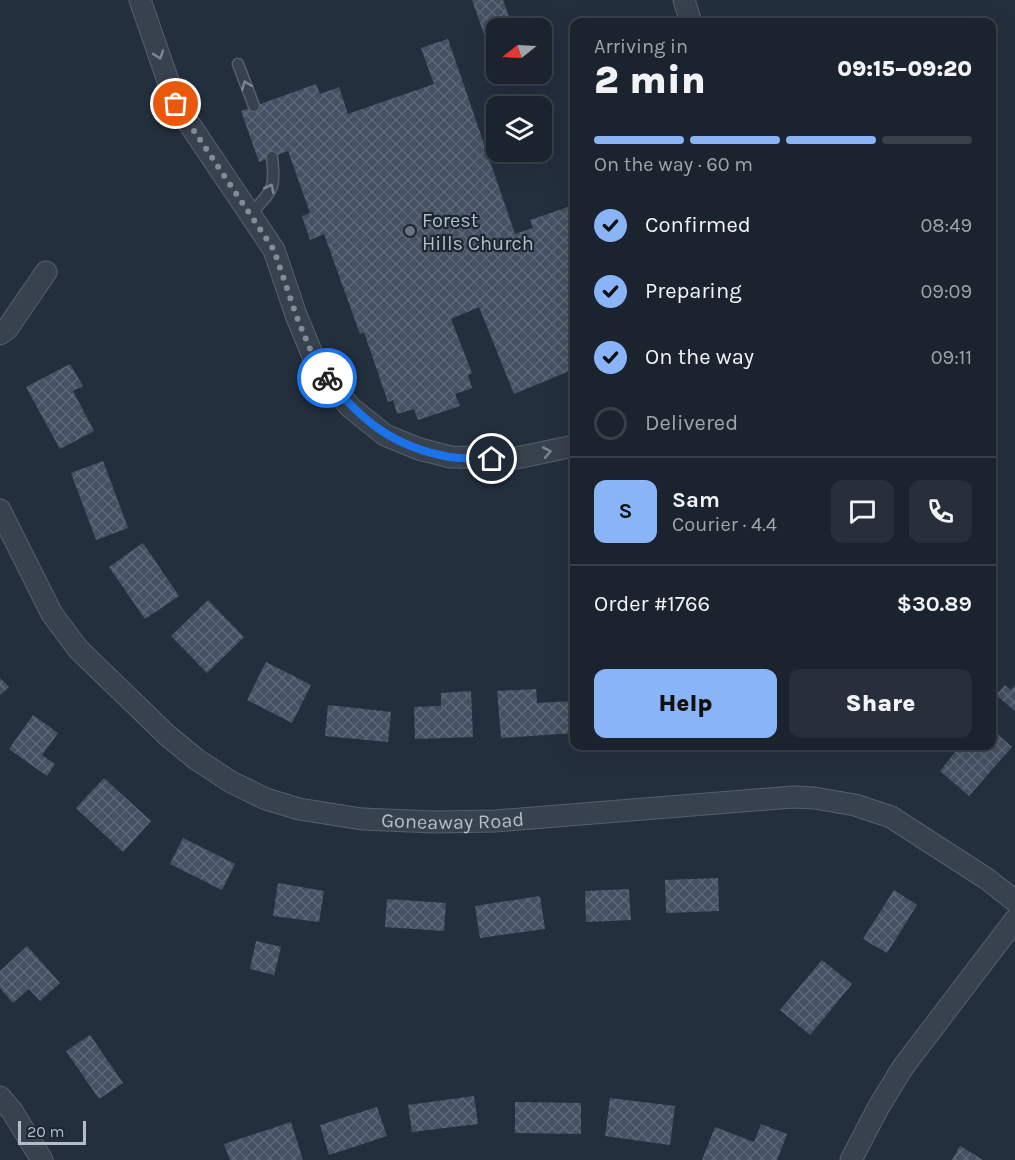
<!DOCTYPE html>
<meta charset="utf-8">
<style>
:root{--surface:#1b232e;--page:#282f3a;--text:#f1f3f6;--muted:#a0a4aa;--line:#39404a;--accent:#8ab4f8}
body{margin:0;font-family:Karla,sans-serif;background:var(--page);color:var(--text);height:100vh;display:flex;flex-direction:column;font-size:22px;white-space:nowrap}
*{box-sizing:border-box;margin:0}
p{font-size:20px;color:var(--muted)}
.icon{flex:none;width:33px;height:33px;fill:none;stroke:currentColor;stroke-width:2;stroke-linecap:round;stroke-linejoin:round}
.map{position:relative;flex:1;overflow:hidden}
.panel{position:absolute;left:570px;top:18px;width:426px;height:732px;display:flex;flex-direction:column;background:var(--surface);border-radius:12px;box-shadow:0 6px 24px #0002,0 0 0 2px var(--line)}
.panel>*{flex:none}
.needle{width:39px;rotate:252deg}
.tools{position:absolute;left:486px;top:18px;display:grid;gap:12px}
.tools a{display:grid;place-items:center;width:66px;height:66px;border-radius:12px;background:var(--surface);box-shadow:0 6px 24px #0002,0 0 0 2px var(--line);font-size:30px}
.scale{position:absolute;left:18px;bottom:15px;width:68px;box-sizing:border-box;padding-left:6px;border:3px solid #b4bcc9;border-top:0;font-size:16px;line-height:21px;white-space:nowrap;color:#b4bcc9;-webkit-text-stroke:4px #1d2633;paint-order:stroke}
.pin{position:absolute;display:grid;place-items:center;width:51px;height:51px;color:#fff;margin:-26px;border:3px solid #fff;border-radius:50%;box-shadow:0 2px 6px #0007}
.courier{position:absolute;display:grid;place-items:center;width:60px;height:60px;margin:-30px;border:4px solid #1a73e8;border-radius:50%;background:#fff;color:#222;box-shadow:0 2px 8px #0007}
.overview em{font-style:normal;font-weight:800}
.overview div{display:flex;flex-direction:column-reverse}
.overview{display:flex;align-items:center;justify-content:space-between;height:102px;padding:0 24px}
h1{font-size:39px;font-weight:800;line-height:45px}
.bar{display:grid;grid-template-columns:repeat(4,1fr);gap:9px 6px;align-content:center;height:72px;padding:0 24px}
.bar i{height:8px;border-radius:4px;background:var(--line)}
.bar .selected{background:var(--accent)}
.bar p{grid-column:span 4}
.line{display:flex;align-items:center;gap:15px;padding:0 24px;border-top:2px solid var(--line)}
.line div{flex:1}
.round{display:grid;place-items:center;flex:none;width:63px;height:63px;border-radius:12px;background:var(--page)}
ol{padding:0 24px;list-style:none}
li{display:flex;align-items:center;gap:18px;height:66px}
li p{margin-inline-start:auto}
li .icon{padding:6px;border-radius:50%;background:var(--accent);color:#111;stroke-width:4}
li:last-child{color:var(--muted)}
li i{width:33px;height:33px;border:3px solid var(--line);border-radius:50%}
.primary-button{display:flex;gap:12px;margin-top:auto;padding:12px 24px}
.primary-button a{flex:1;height:69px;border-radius:12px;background:var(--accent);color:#111;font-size:24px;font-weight:800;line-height:69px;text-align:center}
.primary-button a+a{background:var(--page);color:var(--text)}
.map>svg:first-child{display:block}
.building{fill:url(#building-cross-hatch)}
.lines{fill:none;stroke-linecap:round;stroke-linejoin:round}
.lane-casing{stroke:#565f6c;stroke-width:13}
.street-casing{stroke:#565f6c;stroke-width:23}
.lane{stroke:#38414e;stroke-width:10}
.street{stroke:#38414e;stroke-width:21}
.oneway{stroke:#7c8592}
.done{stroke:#828b98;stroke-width:6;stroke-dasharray:0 10.8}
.route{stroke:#1a73e8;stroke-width:8}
.worship-dot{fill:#6b7280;stroke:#1d2633;stroke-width:2}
.labels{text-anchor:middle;stroke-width:4.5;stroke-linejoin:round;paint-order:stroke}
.poi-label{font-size:20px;fill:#b4bcc9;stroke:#1d2633;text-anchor:start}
.street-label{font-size:20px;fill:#b4bcc9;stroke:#1d2633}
</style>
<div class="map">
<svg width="1015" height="1160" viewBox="0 0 1015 1160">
<defs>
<pattern id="building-cross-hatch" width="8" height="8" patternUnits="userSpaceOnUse" patternTransform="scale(1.5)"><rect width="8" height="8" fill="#455162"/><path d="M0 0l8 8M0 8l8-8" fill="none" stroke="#5d6877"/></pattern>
</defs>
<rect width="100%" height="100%" fill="#242f3e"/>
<!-- building -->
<g class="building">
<path d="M472 0H503L513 27 496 28V33L485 37Z"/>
<path d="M448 39 515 234 533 228 530 220 574 205V369L514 394 479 307 451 319 472 373 468 375 472 388 455 394 460 406 418 420 414 409 397 414 393 400 388 402 364 332 360 334 324 234 310 240 302 216 310 213 288 151 259 162 241 111 316 84 320 94 339 87 348 114 434 84 421 48Z"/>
<path d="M70 364 83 386 73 391 94 431 60 449 26 387Z"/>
<path d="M103 461 128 528 96 540 71 473Z"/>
<path d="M143 543 179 596 145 619 109 567Z"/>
<path d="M208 600 244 637 207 673 171 636Z"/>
<path d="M266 662 311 685 292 723 247 700Z"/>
<path d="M0 678 9 687 0 695Z"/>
<path d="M1005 685 1011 690 1015 685V711L996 695Z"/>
<path d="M536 689 537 703 573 701 574 733 501 738 497 691Z"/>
<path d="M471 691 473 737 415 739 414 707 441 706V693Z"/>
<path d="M328 705 391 712 388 742 325 736Z"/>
<path d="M33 715 58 733 42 755 55 764 47 776 9 749Z"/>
<path d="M992 729 1012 747 969 796 940 771 955 752 948 746H992Z"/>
<path d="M104 778 151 821 123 852 76 808Z"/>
<path d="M183 838 235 864 222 890 170 864Z"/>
<path d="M718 878 719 911 666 913 665 880Z"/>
<path d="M278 883 324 891 319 922 273 916Z"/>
<path d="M629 889 631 920 586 922 585 891Z"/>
<path d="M894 890 917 905 887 953 863 939Z"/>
<path d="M540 896 545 929 480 938 475 906Z"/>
<path d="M387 899 446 903 444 931 385 927Z"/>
<path d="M256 941 281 947 274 975 250 969Z"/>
<path d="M27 946 60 983 40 1001 29 989 13 1003 0 988V971Z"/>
<path d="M822 960 852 984 810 1035 780 1010Z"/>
<path d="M90 1035 123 1083 99 1099 66 1051Z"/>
<path d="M474 1096 478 1124 412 1132 408 1105Z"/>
<path d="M610 1098 675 1106 670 1145 605 1136Z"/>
<path d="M515 1102 581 1103V1134L515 1133Z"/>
<path d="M377 1107 387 1136 329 1155 320 1125Z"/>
<path d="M291 1122 303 1160H230L224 1144Z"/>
<path d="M761 1124 787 1134 777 1160H702L715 1127 754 1142Z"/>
<path d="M960 1146 983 1160H952Z"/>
</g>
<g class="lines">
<defs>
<g id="lane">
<path d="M238 64 254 106"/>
<path d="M250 214C272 191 276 190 272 157"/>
</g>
<g id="street">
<path d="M140 0 176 104 274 250 296 315 317 366 350 407 385 435 419 449 451 457 516 458 574 446"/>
<path d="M684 0 691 22"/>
<path d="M0 334 7 329 46 272"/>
<path id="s1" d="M0 510 52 614 78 649 168 736 196 759 231 782 266 799 299 809 362 819 434 822 495 821 793 797 814 798 855 805 891 817 987 879 1015 901"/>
<path d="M0 1097 12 1111 42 1160"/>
<path d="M851 1160 878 1108 903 1067 1015 920"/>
</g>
</defs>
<!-- lane casing -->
<use href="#lane" class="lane-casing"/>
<!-- street casing -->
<use href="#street" class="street-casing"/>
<!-- lane -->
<use href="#lane" class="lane"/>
<!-- street -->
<use href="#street" class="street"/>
</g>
<!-- one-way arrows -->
<defs><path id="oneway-chevron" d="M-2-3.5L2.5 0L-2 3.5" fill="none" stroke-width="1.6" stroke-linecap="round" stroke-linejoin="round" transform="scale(1.5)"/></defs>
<g class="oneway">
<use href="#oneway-chevron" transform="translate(159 55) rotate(71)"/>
<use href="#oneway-chevron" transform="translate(246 85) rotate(-111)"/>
<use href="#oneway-chevron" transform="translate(270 188) rotate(-63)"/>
<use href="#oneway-chevron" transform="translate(547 452) rotate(-11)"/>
</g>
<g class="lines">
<!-- done -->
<path class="done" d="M176 104 274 250 296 315 317 366 327 378"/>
<!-- route -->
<path class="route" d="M327 378C362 421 393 447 450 457 463 459 478 458 492 459"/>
</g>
<!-- markers -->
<circle class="worship-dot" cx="410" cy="231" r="6"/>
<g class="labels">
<!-- poi labels -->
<g class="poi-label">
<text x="422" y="227">Forest<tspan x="422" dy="23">Hills Church</tspan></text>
</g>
<!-- street labels -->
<g class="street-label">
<text dy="7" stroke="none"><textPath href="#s1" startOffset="591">Goneaway Road</textPath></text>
</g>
</g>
</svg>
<div class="tools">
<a><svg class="needle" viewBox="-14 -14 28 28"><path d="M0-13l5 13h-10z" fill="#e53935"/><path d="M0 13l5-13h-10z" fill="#a0a4aa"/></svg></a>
<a><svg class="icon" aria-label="layers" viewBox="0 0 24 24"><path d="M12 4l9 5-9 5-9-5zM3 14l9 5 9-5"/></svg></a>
</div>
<div class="scale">20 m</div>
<div class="pin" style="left:176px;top:104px;background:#ea580c"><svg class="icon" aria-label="bag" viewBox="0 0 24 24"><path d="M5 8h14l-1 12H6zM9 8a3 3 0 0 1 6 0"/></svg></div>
<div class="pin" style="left:492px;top:459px;background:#1f2937"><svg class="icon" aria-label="home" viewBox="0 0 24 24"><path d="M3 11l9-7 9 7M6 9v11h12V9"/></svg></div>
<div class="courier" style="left:327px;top:378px"><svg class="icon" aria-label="bike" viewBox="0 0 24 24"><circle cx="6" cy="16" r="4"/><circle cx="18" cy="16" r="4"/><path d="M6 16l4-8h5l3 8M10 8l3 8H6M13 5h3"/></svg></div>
<section class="panel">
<div class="overview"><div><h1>2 min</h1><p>Arriving in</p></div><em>09:15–09:20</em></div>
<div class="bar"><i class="selected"></i><i class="selected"></i><i class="selected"></i><i></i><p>On the way · 60 m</p></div>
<ol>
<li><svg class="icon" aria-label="check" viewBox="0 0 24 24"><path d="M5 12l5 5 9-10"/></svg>Confirmed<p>08:49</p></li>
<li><svg class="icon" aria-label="check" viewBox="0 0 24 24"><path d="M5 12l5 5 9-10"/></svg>Preparing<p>09:09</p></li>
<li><svg class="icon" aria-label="check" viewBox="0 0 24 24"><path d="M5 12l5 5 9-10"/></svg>On the way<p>09:11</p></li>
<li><i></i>Delivered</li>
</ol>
<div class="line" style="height:108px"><b class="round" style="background:var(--accent);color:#111">S</b><div><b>Sam</b><p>Courier · 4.4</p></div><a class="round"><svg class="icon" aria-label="chat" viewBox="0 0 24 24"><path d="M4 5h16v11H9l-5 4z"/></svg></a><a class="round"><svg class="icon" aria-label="phone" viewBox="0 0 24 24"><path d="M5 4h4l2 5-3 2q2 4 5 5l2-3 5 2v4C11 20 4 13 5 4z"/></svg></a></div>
<div class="line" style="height:78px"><div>Order #1766</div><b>$30.89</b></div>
<div class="primary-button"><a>Help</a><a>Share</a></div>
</section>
</div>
